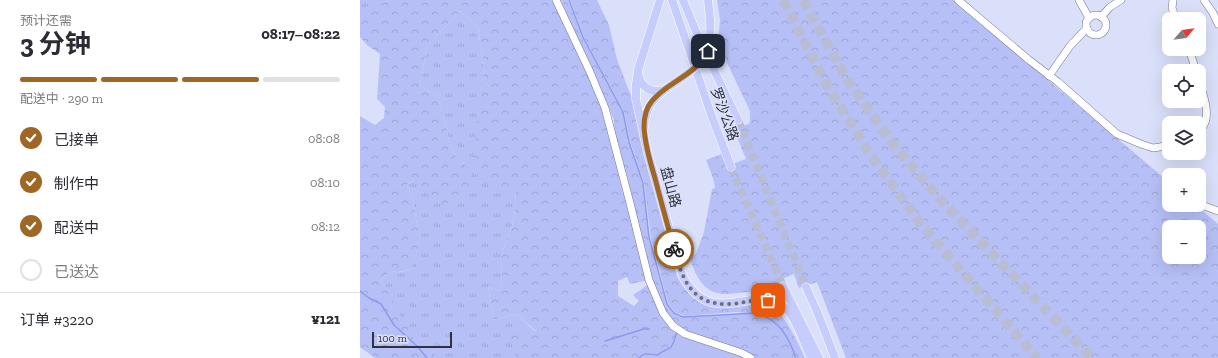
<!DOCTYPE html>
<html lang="zh">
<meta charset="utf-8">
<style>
:root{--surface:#fff;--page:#f2f2f3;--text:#2b2b33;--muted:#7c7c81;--line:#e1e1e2;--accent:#9f6723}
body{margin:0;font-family:"Zilla Slab","Noto Sans SC",serif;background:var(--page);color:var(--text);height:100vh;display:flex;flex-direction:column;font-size:15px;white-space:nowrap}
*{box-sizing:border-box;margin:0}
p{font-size:13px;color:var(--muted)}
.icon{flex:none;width:22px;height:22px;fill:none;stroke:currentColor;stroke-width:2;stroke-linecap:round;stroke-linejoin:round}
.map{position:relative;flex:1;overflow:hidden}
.sheet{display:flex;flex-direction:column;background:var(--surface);width:360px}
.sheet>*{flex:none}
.needle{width:26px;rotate:62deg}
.tools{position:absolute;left:802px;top:12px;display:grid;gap:8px}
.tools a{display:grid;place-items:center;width:44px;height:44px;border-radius:8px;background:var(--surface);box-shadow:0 4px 16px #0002;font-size:20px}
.scale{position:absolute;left:12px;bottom:10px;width:80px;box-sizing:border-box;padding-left:4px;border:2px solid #30323c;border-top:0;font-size:11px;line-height:14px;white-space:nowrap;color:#30323c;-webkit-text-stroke:3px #dbe0fa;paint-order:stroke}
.pin{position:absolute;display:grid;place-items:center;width:34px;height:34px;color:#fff;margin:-17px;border-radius:8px;box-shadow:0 2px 6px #0006}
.courier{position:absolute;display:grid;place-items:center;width:40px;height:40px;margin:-20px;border:3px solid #9f6723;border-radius:50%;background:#fff;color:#222;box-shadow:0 1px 5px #0007}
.summary em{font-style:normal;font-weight:700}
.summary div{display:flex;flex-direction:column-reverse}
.summary{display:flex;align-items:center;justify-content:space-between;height:68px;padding:0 20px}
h1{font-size:26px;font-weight:700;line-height:30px}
.bar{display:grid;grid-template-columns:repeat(4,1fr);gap:6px 4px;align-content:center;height:48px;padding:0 20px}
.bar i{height:5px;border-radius:3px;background:var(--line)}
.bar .selected{background:var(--accent)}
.bar p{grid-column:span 4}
.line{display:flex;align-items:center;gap:10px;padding:0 20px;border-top:1px solid var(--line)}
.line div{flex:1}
ol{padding:0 20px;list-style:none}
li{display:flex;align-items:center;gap:12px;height:44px}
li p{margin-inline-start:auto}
li .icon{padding:4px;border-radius:50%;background:var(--accent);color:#fff;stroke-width:4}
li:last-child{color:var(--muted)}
li i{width:22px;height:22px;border:2px solid var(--line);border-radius:50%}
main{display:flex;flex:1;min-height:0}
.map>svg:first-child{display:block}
.grass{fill:url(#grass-tufts)}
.forest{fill:url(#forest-crowns);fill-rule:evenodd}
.park{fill:#b7c0f6}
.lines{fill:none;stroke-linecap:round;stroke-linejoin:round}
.stream{stroke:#8e99ed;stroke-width:1.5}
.major-tunnel{stroke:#b9bdd4;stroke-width:8;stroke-dasharray:8 4;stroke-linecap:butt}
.highway-tunnel{stroke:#b9bdd4;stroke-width:10;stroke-dasharray:10 5;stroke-linecap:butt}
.minor-casing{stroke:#71758c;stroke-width:8}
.major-casing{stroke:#fff;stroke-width:9}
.minor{stroke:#fff;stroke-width:7}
.major{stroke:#c6cdfc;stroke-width:8}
.major-bridge-casing{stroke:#fff;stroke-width:9;stroke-linecap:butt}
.major-bridge{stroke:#c6cdfc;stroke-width:8}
.done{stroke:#6c6f7e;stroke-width:4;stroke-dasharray:0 7.2}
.route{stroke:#9f6723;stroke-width:5}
.labels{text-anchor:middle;stroke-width:3;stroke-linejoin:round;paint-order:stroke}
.street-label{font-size:14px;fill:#30323c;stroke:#dbe0fa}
</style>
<main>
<section class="sheet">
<div class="summary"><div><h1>3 分钟</h1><p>预计还需</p></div><em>08:17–08:22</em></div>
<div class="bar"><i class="selected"></i><i class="selected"></i><i class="selected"></i><i></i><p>配送中 · 290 m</p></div>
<ol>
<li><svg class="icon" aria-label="check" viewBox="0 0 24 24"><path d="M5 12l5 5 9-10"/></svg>已接单<p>08:08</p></li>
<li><svg class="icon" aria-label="check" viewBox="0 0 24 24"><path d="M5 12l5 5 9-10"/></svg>制作中<p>08:10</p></li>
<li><svg class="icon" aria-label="check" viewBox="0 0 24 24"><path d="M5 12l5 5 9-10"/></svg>配送中<p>08:12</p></li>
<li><i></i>已送达</li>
</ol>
<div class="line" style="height:52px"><div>订单 #3220</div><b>¥121</b></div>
</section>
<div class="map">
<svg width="858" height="358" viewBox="0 0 858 358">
<defs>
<pattern id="grass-tufts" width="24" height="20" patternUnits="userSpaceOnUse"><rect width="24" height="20" fill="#b7c0f6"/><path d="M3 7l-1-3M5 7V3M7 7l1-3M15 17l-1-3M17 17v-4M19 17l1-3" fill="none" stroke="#9ea5d4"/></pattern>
<pattern id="forest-crowns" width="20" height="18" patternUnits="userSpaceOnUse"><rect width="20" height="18" fill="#b7c0f6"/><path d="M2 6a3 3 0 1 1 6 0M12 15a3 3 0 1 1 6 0" fill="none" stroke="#9ea5d4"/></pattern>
</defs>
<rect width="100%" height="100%" fill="#dbe0fa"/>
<!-- grass -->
<g class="grass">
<path d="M0 0H32L0 11Z"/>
<path d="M100 11 118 27 124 68 114 153 156 188 154 219 141 257 142 292 128 287 134 320 156 314 176 332 157 358H74L55 345 21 280 31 271 39 272 51 270 60 242 53 201 47 184 54 181 109 168 97 158 91 147 78 96 60 86 67 46Z"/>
</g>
<!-- forest -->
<g class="forest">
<path d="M32 0H194L254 127V120L231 65 219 43 201 0H208L223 37 263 112 269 140H266L269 142 280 171 284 193 290 242 302 290 307 304 310 309 318 316 324 317 385 313 376 312 325 316 315 312 308 303 291 239 284 182 270 141 264 112 224 37 210 0H237L249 25 257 59 269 91 274 100 280 138 317 276C333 307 352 308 384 306 395 305 404 304 414 310 428 318 438 344 445 358H437L434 351 436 358H156L150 334 176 331 156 314 134 320 128 287 142 292 141 257 154 219 156 188 137 189 118 178 113 156 124 68 118 27 100 11 67 46 60 86 78 96 91 147 97 158 109 168 113 185 91 204 81 205 54 181 47 184 53 201 60 242 51 270 37 272 31 271 21 280 56 343 80 358H15L0 347V116L15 125 24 118 25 107 17 99 20 54 7 45 0 37V10C10 3 21 4 32 0ZM267 277 270 284 289 280 290 283 273 295 279 301 274 306 258 296V281Z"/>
<path d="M357 0H593L809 182V205H836L858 224V358H486L457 282 439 288 434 274 422 279 428 296 421 298C378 278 349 321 329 256L336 254 344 232 352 189 355 188 353 178 346 160 367 152 372 164 386 159 374 130 390 123V111L358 44 360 20ZM809 227H839V257H809Z"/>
</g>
<!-- park -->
<path class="park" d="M317 331 388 358H279L285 354 299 355C302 351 307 351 311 348 315 344 315 336 317 331Z"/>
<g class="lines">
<!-- stream -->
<g class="stream">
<path d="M209 0 223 37 263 112 269 142 283 183 289 237 307 304 314 313 323 317 397 313C420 321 428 336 436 358"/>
<path d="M0 291 9 298 21 304 34 325 57 346 67 358"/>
<path d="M245 341 284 329H289"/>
<path d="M279 358C285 351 290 355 298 355 302 351 307 350 310 348 314 345 315 336 317 332"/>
</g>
<!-- major-tunnel -->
<g class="major-tunnel">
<path d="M378 120 446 287"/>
<path d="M371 167 423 286"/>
</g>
<!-- highway-tunnel -->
<g class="highway-tunnel">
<path d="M423 0 468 87 510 154 560 223 677 358"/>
<path d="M443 0 486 78 530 140 579 198 732 358"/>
</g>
<defs>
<g id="minor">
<path d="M196 0 230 72 245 108 270 203 289 280 303 313 313 326 325 334 382 353 391 358"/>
<path d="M598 0 669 60 698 82 757 134 781 144 793 148 800 147 809 144"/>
<path d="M719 0 729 18"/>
<path d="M813 0 812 8 816 19"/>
<path d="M844 0 853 13 858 24"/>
<circle cx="736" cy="25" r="10"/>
<path d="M741 17 750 7 761 0"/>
<path d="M829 49 836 71"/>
<path d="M689 76 710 46 727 28"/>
<path d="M839 82C844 96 853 120 839 131"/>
<path d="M839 204 858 211"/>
</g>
<g id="major">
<path d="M300 0 278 70 276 84V99L288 154 323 277C353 331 393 282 424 307 436 317 444 343 451 358"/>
<path d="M312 0 352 117 371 167"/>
<path d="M323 0 340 41 378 120"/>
<path d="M348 0 350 19"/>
<path d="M278 73C280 86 290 94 303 90"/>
<path d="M284 127C285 109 292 99 307 88"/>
<path d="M423 286 459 358"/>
<path d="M446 287 458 314 475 358"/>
</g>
</defs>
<!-- minor casing -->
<use href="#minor" class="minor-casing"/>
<!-- major casing -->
<use href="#major" class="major-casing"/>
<!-- minor -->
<use href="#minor" class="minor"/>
<!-- major -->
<use href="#major" class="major"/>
<defs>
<path id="major-bridge" d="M307 88C337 67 353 60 350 19"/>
</defs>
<!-- major-bridge casing -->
<use href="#major-bridge" class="major-bridge-casing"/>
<!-- major-bridge -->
<use href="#major-bridge" class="major-bridge"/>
</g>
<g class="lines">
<!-- done -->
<path class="done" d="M314 249C323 281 332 306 371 304 383 303 395 299 408 300"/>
<!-- route -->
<path class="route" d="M314 249C308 226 301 202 295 178 290 162 285 145 284 127 284 118 286 108 292 101 308 81 334 77 348 51"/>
</g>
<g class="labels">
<!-- street labels -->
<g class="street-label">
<text transform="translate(365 114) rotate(70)" y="5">罗沙公路</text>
<text transform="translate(311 187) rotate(75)" y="5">盘山路</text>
</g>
</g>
</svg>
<div class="tools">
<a><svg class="needle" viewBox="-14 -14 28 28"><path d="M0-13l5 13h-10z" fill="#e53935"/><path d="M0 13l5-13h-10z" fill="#7c7c81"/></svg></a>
<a><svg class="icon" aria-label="locate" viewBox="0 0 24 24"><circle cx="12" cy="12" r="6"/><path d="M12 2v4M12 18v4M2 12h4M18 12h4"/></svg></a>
<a><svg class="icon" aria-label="layers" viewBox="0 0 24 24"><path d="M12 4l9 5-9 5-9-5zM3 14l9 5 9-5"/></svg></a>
<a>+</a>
<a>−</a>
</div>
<div class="scale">100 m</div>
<div class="pin" style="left:408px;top:300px;background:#ea580c"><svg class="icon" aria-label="bag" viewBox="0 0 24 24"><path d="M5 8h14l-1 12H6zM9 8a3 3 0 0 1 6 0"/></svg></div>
<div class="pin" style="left:348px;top:51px;background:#1f2937"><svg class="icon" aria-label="home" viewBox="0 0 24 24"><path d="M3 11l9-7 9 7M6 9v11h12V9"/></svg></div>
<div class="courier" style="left:314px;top:249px"><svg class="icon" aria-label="bike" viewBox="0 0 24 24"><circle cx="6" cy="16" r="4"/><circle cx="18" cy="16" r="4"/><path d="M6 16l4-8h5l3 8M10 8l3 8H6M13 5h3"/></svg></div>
</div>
</main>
